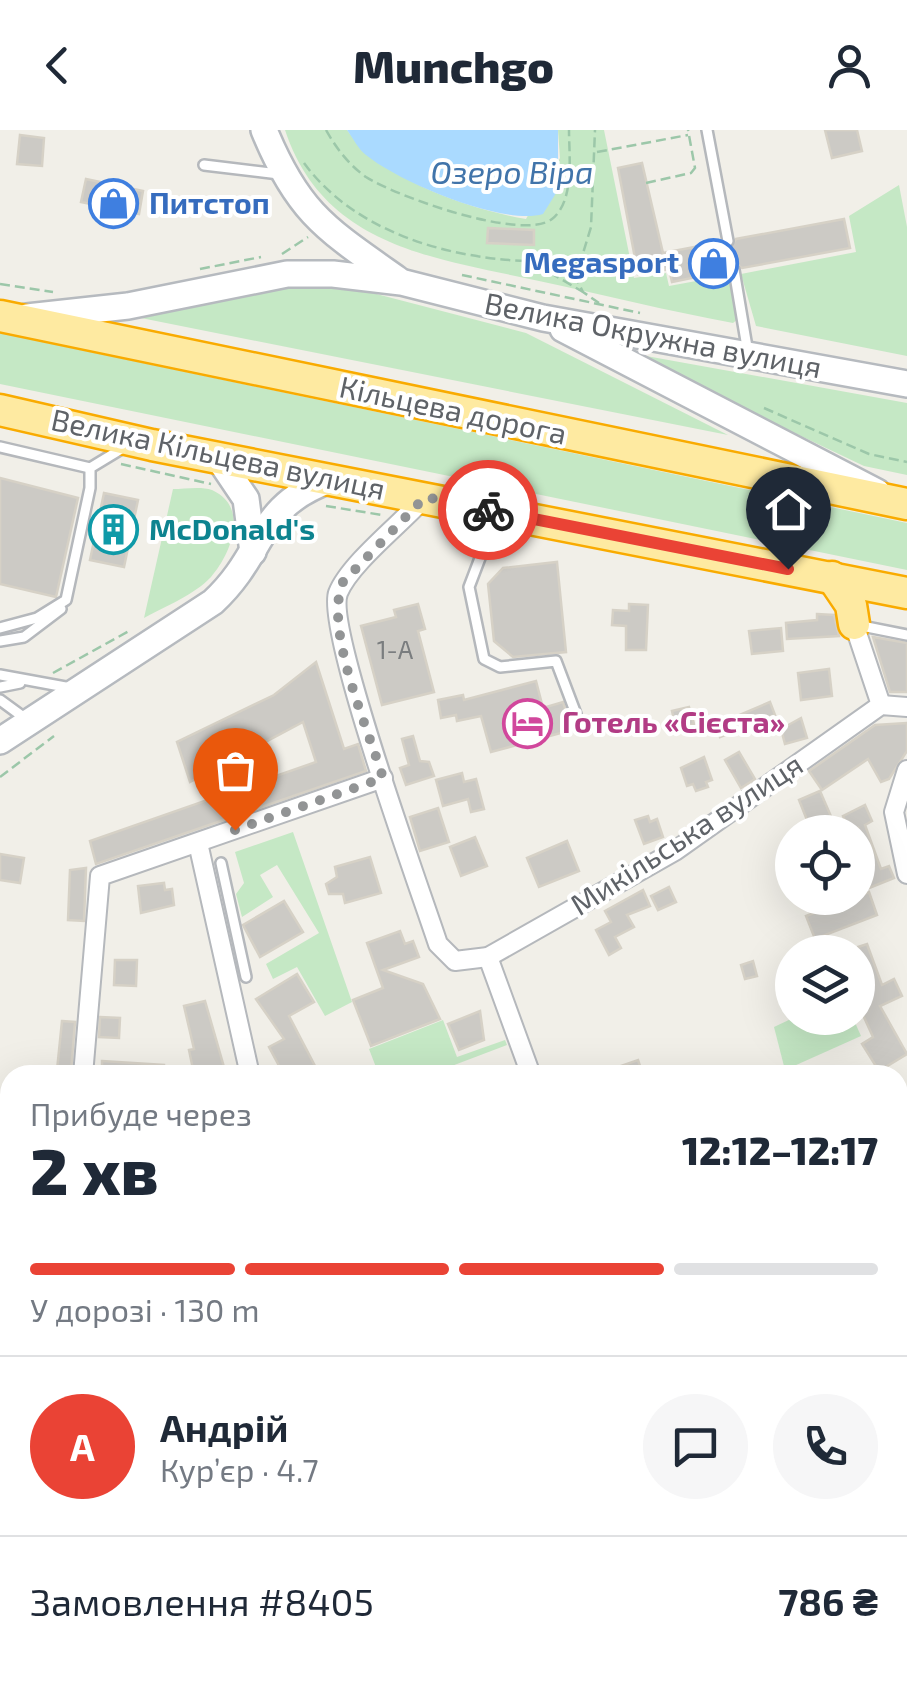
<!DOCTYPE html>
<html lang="uk">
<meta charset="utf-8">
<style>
:root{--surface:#fff;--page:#f6f6f7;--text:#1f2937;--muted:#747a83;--line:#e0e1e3;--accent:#ea4335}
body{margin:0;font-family:"Exo 2",sans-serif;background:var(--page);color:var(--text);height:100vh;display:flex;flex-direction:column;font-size:38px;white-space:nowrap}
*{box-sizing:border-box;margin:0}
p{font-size:32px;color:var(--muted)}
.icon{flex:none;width:55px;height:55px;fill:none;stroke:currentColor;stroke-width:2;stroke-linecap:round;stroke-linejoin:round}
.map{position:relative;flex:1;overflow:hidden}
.details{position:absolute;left:0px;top:935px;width:908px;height:622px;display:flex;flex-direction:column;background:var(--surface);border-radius:30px 30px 0 0;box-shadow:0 10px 40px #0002}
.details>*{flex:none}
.controls{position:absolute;left:775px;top:685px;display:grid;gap:20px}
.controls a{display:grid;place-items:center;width:100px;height:100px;border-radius:50%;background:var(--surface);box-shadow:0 10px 40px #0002;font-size:50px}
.pin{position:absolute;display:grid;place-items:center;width:85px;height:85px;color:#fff;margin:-102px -42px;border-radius:50% 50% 50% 0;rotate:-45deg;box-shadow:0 0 10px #0007}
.pin .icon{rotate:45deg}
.courier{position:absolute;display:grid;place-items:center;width:100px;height:100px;margin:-50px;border:8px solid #ea4335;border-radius:50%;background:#fff;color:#222;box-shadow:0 2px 12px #0007}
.summary em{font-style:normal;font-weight:800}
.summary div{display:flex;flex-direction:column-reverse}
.summary{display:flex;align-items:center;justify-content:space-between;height:170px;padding:0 30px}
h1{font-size:65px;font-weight:800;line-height:75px}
.bar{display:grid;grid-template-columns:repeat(4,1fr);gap:15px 10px;align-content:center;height:120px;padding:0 30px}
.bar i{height:12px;border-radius:8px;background:var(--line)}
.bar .current{background:var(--accent)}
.bar p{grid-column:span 4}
.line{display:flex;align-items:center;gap:25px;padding:0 30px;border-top:2px solid var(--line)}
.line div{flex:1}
.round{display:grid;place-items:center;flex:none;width:105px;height:105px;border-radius:52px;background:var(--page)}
header{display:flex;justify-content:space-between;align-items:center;height:130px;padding:0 30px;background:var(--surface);font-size:45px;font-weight:800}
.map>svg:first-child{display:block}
.green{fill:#c5e8c5}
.water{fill:#aadaff}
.building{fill:#cccac5;stroke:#d6d1c6;stroke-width:2.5}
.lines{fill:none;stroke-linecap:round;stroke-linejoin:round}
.service-casing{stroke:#b5b8bc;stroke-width:14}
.minor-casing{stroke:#b5b8bc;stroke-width:22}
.secondary-casing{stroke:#b6babf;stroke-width:30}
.trunk-casing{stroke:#f9ab00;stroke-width:35}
.path{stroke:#9cc7a9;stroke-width:2.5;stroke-dasharray:10 5;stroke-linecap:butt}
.service{stroke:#fff;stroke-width:9}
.minor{stroke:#fff;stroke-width:18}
.secondary{stroke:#fff;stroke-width:25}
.trunk{stroke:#feeaa1;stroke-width:30}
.done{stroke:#929495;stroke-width:10;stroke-dasharray:0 18}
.route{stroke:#ea4335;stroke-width:12}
.labels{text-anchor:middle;stroke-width:8;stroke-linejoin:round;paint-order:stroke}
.number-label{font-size:25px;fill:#7a7d7f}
.shop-label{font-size:30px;font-weight:bold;fill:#366cbe;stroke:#fff;text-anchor:start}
.street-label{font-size:30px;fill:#5f6368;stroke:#fff}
.culture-label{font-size:30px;font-weight:bold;fill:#0d838f;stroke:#fff;text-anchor:start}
.hotel-label{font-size:30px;font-weight:bold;fill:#b23c85;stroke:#fff;text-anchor:start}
.water-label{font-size:32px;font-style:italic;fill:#4174aa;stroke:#fff}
</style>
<header><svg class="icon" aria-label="back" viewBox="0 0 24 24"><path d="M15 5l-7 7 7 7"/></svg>Munchgo<svg class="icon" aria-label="person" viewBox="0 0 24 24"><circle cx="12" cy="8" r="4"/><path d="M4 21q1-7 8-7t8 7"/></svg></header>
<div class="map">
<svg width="907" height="1557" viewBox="0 0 907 1557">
<rect width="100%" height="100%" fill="#f1efe8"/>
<!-- green -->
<g class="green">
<path d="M285 0H347C381 49 468 79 526 89L560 28 558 0H604L634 148 666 143 669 156 729 145 738 189 733 193C668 181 604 165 539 151 436 128 324 118 285 0Z"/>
<path d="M899 55 907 97V226L756 196 741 144 856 122 849 86Z"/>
<path d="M286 156 365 161 526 203 728 305 141 188Z"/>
<path d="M0 203 907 393V440L0 254Z"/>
<path d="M624 222 907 273V345L864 336Z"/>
<path d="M173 359C184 359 201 356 212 360 250 377 231 424 211 447 194 465 166 476 144 488Z"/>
<path d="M293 702 352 872 325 886 297 837 273 849 266 834 319 803 277 735 260 745 273 767 242 787 236 764 244 753 235 722Z"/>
<path d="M793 888H853L861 906 785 940 774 897Z"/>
<path d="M443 890 457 927 505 910 507 915 428 945H379L369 919Z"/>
<path d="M907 1105V1186L898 1190V1109Z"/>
<path d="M605 1548 609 1557 624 1548H678L682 1557H593L591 1553Z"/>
</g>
<!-- water -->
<path class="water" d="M347 0H558V60L543 84C503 96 399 52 366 25 358 19 353 8 347 0Z"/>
<!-- building -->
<g class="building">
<path d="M825 0H857L862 21 832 28Z"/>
<path d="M20 5 44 8 42 36 17 34Z"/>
<path d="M642 33 663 123 720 112 729 119 736 109 844 89 850 118 742 138 732 132 726 141 672 152 669 139 638 144 618 38Z"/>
<path d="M86 49 143 61 139 84 81 72Z"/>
<path d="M488 98 534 100V115L487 113Z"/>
<path d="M0 348 78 368 56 467 0 454Z"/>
<path d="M104 363 138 370 124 437 90 430Z"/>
<path d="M557 432 566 522 513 527 494 511 488 454 503 438Z"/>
<path d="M418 474 425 499 418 501 434 562 382 575 361 496 396 487 394 480Z"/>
<path d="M629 474 648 475 646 520H626V496L612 495 613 480 629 481Z"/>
<path d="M817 484 834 485 839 506 787 509 786 493 817 490Z"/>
<path d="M781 498 783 521 752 524 749 501Z"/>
<path d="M873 507 907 513V562H890Z"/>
<path d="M316 532 344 619 358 614 366 641 96 734 90 711 316 632 303 592 190 652 177 612 274 565Z"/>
<path d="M829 539 832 566 801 570 798 543Z"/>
<path d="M536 551 543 578 563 572 572 600 491 622 481 586 457 591 456 585 441 588 438 570 463 565 464 570Z"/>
<path d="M770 572 775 585 720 607 716 595Z"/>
<path d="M689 577 694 594 676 599 672 581Z"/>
<path d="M801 588 807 608 785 614 781 599Z"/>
<path d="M907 593V621L889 649 881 652 868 629 822 660 809 641 875 595Z"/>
<path d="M413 606 420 631 429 632 434 646 406 655 400 638 409 635 402 609Z"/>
<path d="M739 622 755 649 741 658 725 630Z"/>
<path d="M704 627 712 650 706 652 708 657 696 661 693 654 687 656 681 638Z"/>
<path d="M462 643 464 652 476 649 484 679 471 682 468 669 443 676 436 650Z"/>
<path d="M820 661 833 691 811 700 799 670Z"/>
<path d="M865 675 872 691 865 695 881 739 889 736 894 748 869 758 858 729V698L850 702 843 686Z"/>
<path d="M438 678 449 712 420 721 410 687Z"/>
<path d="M648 686 650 692 657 689 663 707 644 714 635 690Z"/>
<path d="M475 707 487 736 461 746 450 717Z"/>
<path d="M567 711 579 741 539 757 527 728Z"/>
<path d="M0 724 24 728 20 753 0 750Z"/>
<path d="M370 727 381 763 345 773 343 764H329L326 754 337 747 335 737Z"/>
<path d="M86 738 84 791 68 790 70 740Z"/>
<path d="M164 753 165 760 172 759 174 775 141 783 138 756Z"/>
<path d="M669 757 676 772 658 780 651 766Z"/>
<path d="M643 760 650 776 627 785 634 797 615 807 621 818 609 825 596 800 611 792 605 781Z"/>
<path d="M869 762 877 785 815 809 806 786Z"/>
<path d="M284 771 303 802 260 827 243 795Z"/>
<path d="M400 801 405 814 413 811 419 827 383 840 423 854 440 889 371 916 353 870 383 858 367 813Z"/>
<path d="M867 814 882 855 894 849 902 866 880 876 907 924 879 941 862 914 873 907 858 874V817Z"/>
<path d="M115 830H137L136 856 114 855Z"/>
<path d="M753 831 757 846 745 849 741 835Z"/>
<path d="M297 844 314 872 289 886 315 936 297 945H284L269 917 284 909 256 869Z"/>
<path d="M205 871 224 937 194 944 189 920 194 919 184 876Z"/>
<path d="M480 881 484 910 459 920 448 894Z"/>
<path d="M100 887 120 888 119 908 99 907Z"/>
<path d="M62 891 75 892 71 941 57 940Z"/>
<path d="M638 930 643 945H601V943Z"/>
<path d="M102 931 164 935V945H102Z"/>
</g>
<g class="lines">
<defs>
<g id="service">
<path d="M707 0 728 111"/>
<path d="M204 35 279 44"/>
<path d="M734 140 748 223"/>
<path d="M0 317 90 338"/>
<path d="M496 386 469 457 484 529 500 537 556 531 576 584"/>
<path d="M857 495 907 505"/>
<path d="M0 498 37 488 66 470 90 358V338L123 318"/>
<path d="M0 511 24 507 61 479"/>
<path d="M0 545 71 558"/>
<path d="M0 557 20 553"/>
<path d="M0 570 26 589"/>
<path d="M221 733 246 847"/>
</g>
<g id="minor">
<path d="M425 367C402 393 350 433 338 463 325 499 421 762 438 814L455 831 488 827 675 721 881 575 907 577"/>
<path d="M854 494 881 575"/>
<path d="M907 640 894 682 907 744"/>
<path d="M198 713 250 945"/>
<path d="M488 827 531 945"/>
<path d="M83 945 100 746 383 648"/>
<path d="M898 1507 907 1519"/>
<path d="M396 1548 398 1557"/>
<path d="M763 1548 767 1557"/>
</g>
<g id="secondary">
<path d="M264 0C298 83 326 99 397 149"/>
<path d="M27 187 128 176 287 144H333L401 152 543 188 907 254"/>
<path d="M563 199 877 362"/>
<path d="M217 326 246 369 253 422"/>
<path d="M0 611 213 472C266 423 256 376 330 350"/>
</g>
<g id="trunk">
<path d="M0 186 907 374"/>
<path d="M0 280 152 315 907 463"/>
<path d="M832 447 851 475 854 494"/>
</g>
</defs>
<!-- service casing -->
<use href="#service" class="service-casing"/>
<!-- minor casing -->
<use href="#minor" class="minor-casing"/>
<!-- secondary casing -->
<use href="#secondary" class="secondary-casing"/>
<!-- trunk casing -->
<use href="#trunk" class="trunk-casing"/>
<!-- path -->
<g class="path">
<path d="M326 0C336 18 349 35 366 47 395 66 523 112 552 89 575 71 569 25 569 0"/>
<path d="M597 22 688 5"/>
<path d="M304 33C364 115 485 138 581 130L591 97 595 0"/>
<path d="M646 53 691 43 695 38 688 0"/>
<path d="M282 124 308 107"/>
<path d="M567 131 583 162 599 173"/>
<path d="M537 135 583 162"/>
<path d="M200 139 261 127"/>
<path d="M462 145 640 183"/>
<path d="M0 154 53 162"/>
<path d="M764 278 869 324 907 332"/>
<path d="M121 334 211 354"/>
<path d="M326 376 382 385"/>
<path d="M53 543 129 501"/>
<path d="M0 647 54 606"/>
</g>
<!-- service -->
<use href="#service" class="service"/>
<!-- minor -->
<use href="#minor" class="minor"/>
<!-- secondary -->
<use href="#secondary" class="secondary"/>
<!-- trunk -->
<use href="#trunk" class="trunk"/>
</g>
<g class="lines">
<!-- done -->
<path class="done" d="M235 700 383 648C368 598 323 499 343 452L425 367 488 380"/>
<!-- route -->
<path class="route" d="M488 380 788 439"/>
</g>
<!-- icons -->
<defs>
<symbol id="shop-ring" viewBox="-11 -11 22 22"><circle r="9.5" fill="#fff" stroke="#3f7fe0" stroke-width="1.5"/><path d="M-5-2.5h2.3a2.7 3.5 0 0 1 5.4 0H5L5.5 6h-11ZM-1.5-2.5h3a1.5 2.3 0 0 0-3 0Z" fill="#3f7fe0"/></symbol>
<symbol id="building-ring" viewBox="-11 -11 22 22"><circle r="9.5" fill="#fff" stroke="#0f9aa8" stroke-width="1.5"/><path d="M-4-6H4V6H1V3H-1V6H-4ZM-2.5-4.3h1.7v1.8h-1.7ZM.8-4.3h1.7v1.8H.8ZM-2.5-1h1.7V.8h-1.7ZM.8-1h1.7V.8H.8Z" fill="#0f9aa8"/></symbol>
<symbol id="hotel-ring" viewBox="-11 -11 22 22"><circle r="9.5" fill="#fff" stroke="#d1479c" stroke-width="1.5"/><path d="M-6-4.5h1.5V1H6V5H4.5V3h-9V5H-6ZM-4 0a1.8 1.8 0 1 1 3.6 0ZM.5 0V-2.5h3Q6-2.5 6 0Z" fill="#d1479c"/></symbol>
</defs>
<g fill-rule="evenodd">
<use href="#shop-ring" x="86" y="46" width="55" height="55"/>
<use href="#shop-ring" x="686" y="106" width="55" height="55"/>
<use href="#building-ring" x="86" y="372" width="55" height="55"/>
<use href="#hotel-ring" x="500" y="566" width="55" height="55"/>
</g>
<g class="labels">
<!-- number labels -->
<g class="number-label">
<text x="395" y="529">1-А</text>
</g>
<!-- shop labels -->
<g class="shop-label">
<text x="149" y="84">Питстоп</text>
<text x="679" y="143" text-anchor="end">Megasport</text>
</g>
<!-- street labels -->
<g class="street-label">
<text transform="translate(653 206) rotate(11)" y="10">Велика Окружна вулиця</text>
<text transform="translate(453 281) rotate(12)" y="10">Кільцева дорога</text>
<text transform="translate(218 325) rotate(12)" y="10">Велика Кільцева вулиця</text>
<text transform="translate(687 705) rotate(-33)" y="10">Микільська вулиця</text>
</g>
<!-- culture labels -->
<g class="culture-label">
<text x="149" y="410">McDonald's</text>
</g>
<!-- hotel labels -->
<g class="hotel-label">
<text x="562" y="603">Готель «Сієста»</text>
</g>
<!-- water labels -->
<g class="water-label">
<text x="512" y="54">Озеро Віра</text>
</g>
</g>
</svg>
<div class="controls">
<a><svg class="icon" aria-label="locate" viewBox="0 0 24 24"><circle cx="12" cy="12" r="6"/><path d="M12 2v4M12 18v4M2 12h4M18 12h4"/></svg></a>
<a><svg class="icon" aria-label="layers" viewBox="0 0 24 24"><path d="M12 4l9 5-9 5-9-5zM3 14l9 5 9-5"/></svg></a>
</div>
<div class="pin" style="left:235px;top:700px;background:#ea580c"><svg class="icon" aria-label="bag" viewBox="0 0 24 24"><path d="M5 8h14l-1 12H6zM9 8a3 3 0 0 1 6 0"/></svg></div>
<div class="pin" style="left:788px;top:439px;background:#1f2937"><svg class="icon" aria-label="home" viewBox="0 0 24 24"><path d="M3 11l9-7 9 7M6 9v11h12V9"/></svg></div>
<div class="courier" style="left:488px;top:380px"><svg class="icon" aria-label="bike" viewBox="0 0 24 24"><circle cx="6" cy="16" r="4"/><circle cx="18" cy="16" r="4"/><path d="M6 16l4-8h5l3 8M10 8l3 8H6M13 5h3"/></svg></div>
<section class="details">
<div class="summary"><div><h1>2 хв</h1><p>Прибуде через</p></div><em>12:12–12:17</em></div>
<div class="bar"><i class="current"></i><i class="current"></i><i class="current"></i><i></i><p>У дорозі · 130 m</p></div>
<div class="line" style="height:180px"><b class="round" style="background:var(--accent);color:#fff">А</b><div><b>Андрій</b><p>Кур’єр · 4.7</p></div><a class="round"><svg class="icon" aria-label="chat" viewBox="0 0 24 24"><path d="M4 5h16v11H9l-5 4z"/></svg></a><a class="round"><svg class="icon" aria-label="phone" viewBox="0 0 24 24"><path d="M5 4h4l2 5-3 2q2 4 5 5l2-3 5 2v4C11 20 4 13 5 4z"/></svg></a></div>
<div class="line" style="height:130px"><div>Замовлення #8405</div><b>786 ₴</b></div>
</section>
</div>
